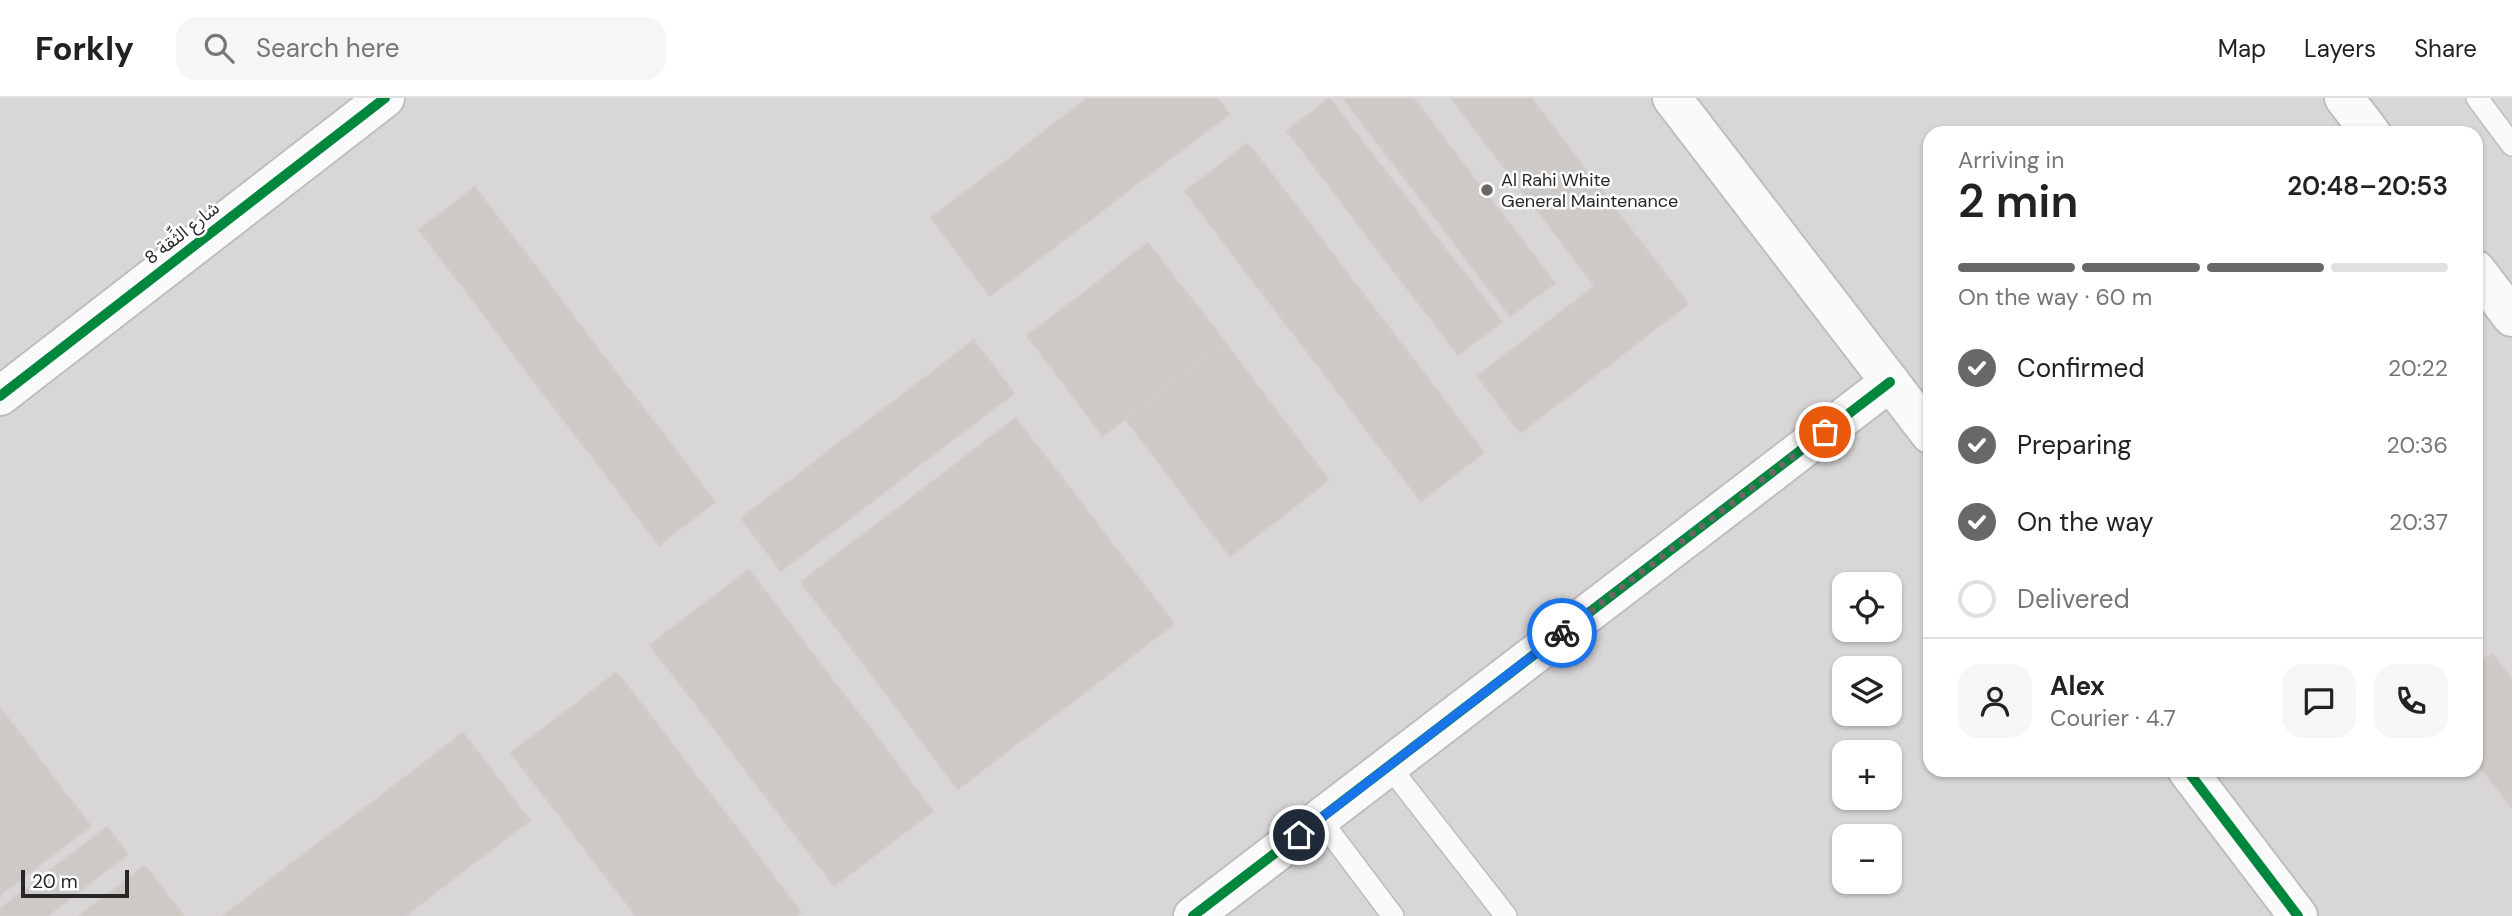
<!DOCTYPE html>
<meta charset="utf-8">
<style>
:root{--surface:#fff;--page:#f6f6f6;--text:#222;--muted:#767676;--line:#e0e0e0;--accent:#6a6866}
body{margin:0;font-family:"DM Sans","Noto Sans Arabic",sans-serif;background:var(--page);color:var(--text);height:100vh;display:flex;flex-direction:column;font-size:26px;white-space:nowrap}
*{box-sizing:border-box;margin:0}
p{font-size:23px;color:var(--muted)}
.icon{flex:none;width:38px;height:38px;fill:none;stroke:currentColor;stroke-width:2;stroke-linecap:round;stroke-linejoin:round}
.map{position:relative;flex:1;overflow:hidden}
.side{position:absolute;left:1923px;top:28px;width:560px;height:651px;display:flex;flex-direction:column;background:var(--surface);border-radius:21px;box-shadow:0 2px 5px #0004}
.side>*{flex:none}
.controls{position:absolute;left:1832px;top:474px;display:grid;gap:14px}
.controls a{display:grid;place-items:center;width:70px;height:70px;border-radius:14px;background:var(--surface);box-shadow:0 2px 5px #0004;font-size:35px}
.scale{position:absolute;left:21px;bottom:18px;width:108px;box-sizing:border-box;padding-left:7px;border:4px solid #272727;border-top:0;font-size:19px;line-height:24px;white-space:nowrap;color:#272727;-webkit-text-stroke:5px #fff;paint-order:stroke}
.pin{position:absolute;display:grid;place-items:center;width:60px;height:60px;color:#fff;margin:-30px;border:4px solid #fff;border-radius:50%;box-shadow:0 2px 7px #0007}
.courier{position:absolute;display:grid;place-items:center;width:70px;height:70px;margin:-35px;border:5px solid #1a73e8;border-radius:50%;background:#fff;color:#222;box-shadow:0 2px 9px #0007}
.summary em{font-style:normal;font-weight:600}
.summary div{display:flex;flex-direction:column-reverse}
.summary{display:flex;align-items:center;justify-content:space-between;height:119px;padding:0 35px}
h1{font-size:46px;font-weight:600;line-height:52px}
.bar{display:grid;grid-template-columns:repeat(4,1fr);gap:10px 7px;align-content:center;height:84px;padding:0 35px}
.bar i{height:9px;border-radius:5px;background:var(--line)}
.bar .current{background:var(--accent)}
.bar p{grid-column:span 4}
.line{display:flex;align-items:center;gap:18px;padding:0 35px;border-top:2px solid var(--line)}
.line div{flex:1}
.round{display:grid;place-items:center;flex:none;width:74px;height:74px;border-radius:21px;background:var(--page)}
ol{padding:0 35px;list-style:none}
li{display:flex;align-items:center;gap:21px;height:77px}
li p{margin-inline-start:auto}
li .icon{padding:7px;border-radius:50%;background:var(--accent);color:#fff;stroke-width:4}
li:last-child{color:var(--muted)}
li i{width:38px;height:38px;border:4px solid var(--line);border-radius:50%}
header{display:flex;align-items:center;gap:42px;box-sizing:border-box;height:98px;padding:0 35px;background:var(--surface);border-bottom:2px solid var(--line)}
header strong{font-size:33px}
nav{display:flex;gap:38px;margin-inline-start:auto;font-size:24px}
.search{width:490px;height:63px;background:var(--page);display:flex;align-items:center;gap:18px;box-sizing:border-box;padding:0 24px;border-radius:21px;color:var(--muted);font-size:26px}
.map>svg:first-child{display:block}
.industrial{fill:#d9d6d8;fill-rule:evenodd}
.building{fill:#ccc9c6;stroke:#d0cdc8;stroke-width:2}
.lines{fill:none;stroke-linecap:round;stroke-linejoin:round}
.lane-casing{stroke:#bfbdbd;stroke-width:24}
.street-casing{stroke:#bfbdbd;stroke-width:42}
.lane{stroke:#fbfafa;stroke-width:21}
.street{stroke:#fbfafa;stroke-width:38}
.cycleway-casing{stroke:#fff;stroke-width:15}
.cycleway{stroke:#00873e;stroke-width:10}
.done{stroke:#6a6866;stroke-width:7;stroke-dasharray:0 12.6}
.route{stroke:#1a73e8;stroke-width:9}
.poi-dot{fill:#6a6866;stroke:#fff;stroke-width:2.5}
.labels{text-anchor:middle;stroke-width:5;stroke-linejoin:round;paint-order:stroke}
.poi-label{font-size:18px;fill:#272727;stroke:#fff;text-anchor:start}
.street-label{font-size:18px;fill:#272727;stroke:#fff}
</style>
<header>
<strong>Forkly</strong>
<div class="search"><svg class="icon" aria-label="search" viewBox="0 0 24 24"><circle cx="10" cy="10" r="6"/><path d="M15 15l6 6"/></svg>Search here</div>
<nav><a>Map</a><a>Layers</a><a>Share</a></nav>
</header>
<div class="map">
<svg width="2512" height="818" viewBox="0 0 2512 818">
<rect width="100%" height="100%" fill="#e6e1dc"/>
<!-- industrial -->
<path class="industrial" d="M0 0H2512V818H0ZM1930 35H2476V672H1930ZM1844 486H1890V532H1844ZM1844 570H1890V616H1844ZM1844 654H1890V700H1844ZM1844 738H1890V784H1844Z"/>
<!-- building -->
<g class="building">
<path d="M1088 0H1217L1229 16 990 198 931 120Z"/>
<path d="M1329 0 1502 224 1458 257 1287 33Z"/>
<path d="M1343 0H1413L1555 185 1510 218Z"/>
<path d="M1451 0H1531L1688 206 1520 335 1477 278 1595 188Z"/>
<path d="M1248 45 1484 354 1421 403 1185 94Z"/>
<path d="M475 89 715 404 659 447 419 132Z"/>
<path d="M1148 145 1225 244 1103 338 1027 238Z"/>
<path d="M974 242 1014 295 781 473 741 420Z"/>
<path d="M1225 244 1329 382 1230 458 1125 321Z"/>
<path d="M1016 320 1174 526 958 691 801 484Z"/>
<path d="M749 472 933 713 834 788 650 547Z"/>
<path d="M2492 556 2512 582V710L2476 664V568Z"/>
<path d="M617 574 801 814 795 818H636L511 655Z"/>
<path d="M0 610 91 728 0 797Z"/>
<path d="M463 635 530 722 405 818H223Z"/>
<path d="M107 729 128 756 47 818H0V811Z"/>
<path d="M145 768 184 818H79Z"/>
</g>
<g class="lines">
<defs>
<g id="lane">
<path d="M2477 0 2512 47"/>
<path d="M1389 668 1506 818"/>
<path d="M1320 721 1393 818"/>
</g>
<g id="street">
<path d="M1672 0 1930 336"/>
<path d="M2344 0 2371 35"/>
<path d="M2476 172 2512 219"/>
<path d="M0 298 385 0"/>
<path d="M2187 672 2298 818"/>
<path d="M1193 818 1890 284"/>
</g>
</defs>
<!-- lane casing -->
<use href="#lane" class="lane-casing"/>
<!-- street casing -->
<use href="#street" class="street-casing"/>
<!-- lane -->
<use href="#lane" class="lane"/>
<!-- street -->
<use href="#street" class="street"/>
<defs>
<g id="cycleway">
<path d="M0 298 385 0"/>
<path d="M2187 672 2298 818"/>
<path d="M1193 818 1890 284"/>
</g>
</defs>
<!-- cycleway casing -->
<use href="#cycleway" class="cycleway-casing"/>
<!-- cycleway -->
<use href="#cycleway" class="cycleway"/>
</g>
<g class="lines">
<!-- done -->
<path class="done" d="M1562 535 1825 334"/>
<!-- route -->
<path class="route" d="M1299 737 1562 535"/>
</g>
<!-- markers -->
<circle class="poi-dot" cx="1487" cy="92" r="7"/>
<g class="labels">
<!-- poi labels -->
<g class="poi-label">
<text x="1501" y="88">Al Rahi White<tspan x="1501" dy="21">General Maintenance</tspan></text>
</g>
<!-- street labels -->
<g class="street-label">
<text transform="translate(182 135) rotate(-38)" y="6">شارع الثِّقة 8</text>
</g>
</g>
</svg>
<div class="controls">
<a><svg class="icon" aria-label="locate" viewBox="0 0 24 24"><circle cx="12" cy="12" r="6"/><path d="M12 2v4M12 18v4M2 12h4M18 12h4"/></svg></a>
<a><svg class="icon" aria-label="layers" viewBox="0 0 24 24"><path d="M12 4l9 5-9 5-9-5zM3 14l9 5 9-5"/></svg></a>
<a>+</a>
<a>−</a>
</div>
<div class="scale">20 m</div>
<div class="pin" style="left:1825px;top:334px;background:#ea580c"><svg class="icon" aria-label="bag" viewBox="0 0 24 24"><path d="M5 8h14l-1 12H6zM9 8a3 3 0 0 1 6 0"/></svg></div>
<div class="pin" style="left:1299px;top:737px;background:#1f2937"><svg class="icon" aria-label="home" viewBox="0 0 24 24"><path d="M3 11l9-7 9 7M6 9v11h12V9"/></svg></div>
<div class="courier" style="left:1562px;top:535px"><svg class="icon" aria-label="bike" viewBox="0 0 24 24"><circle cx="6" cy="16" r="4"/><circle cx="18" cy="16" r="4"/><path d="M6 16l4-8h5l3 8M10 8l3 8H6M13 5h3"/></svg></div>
<section class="side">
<div class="summary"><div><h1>2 min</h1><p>Arriving in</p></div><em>20:48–20:53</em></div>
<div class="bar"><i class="current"></i><i class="current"></i><i class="current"></i><i></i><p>On the way · 60 m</p></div>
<ol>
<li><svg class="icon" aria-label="check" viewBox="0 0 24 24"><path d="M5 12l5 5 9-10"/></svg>Confirmed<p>20:22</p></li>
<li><svg class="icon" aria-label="check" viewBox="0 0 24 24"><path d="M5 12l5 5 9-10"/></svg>Preparing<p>20:36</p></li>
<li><svg class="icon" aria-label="check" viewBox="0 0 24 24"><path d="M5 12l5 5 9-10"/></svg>On the way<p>20:37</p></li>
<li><i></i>Delivered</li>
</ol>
<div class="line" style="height:126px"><a class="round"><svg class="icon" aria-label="person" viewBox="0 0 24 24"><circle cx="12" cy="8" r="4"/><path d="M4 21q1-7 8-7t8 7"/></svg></a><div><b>Alex</b><p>Courier · 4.7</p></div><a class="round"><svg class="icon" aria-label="chat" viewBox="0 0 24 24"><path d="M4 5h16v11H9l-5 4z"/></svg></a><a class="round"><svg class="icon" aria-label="phone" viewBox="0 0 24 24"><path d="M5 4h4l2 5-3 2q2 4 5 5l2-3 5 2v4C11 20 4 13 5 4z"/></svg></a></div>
</section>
</div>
